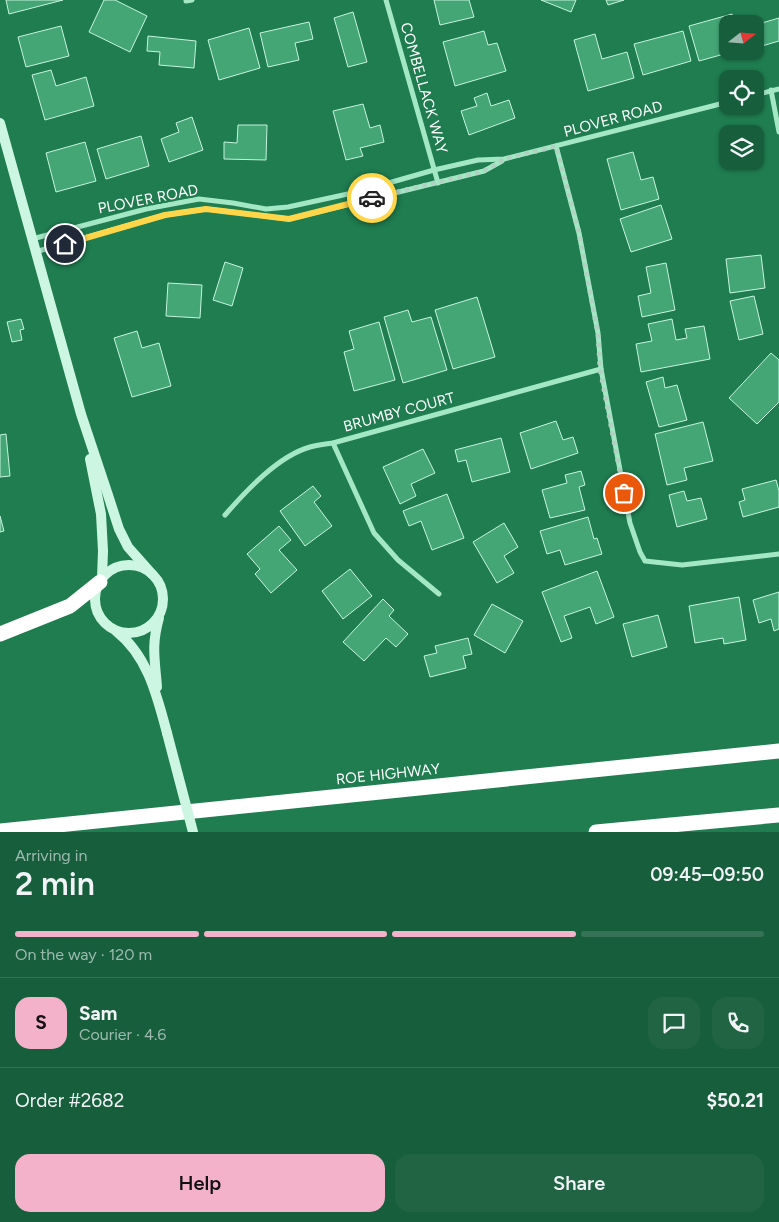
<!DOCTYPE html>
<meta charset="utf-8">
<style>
:root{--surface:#175e3c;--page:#206443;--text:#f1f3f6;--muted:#9ebaaf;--line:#367356;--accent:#f3b2c9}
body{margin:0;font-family:Figtree,sans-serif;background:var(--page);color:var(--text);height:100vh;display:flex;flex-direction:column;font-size:19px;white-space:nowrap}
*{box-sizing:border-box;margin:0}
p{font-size:16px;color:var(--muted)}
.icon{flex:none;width:28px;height:28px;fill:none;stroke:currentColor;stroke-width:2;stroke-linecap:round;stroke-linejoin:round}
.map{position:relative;height:832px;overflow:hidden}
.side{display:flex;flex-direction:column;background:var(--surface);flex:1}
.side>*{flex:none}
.needle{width:32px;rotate:73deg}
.buttons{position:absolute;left:719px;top:15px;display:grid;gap:10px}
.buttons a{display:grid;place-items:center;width:45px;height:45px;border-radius:10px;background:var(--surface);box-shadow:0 1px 4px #0004;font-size:25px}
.pin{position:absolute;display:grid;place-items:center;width:42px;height:42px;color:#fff;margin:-21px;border:2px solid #fff;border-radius:50%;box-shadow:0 1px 5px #0007}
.courier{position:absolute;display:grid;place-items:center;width:50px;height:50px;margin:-25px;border:4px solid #ffd54a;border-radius:50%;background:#fff;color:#222;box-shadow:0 1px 6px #0007}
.head em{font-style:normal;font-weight:600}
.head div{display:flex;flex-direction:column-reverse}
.head{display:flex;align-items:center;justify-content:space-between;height:85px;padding:0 15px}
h1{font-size:32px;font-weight:600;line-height:38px}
.bar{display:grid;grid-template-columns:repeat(4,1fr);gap:8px 5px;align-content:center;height:60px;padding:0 15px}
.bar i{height:6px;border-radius:4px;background:var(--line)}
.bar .active{background:var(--accent)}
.bar p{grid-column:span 4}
.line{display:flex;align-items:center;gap:12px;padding:0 15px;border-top:1px solid var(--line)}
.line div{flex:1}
.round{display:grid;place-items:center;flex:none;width:52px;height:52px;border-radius:15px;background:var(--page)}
.cta{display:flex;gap:10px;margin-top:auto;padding:10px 15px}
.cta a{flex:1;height:58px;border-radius:15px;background:var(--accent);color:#111;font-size:20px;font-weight:600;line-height:58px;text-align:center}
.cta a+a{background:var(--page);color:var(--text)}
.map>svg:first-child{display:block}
.building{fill:#44a575;stroke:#c6f5de}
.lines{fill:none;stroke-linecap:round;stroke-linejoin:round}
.street{stroke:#a3e7c5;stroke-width:5}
.secondary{stroke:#cdf6e2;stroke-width:10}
.highway{stroke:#fff;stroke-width:15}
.secondary-bridge{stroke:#cdf6e2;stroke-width:10}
.done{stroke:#b1d2c2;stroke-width:5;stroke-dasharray:0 9}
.route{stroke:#ffd54a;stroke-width:6}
.labels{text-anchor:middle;stroke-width:4;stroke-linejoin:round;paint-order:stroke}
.street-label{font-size:15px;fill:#fff;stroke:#1f7d50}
</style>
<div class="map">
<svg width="779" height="832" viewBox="0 0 779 832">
<rect width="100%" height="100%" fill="#1f7d50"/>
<!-- building -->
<g class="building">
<path d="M6 0H63L9 14Z"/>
<path d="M104 0H115L147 16 130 52 89 32Z"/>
<path d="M434 0H469L474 17 440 25Z"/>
<path d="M541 0H576L571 12Z"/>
<path d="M606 0H624L608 5Z"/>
<path d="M353 12 367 62 348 67 334 18Z"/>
<path d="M732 14 734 24H728V51H735L699 61 689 26Z"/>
<path d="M779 18V41L755 48V25Z"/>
<path d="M309 22 313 39 295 43 299 60 268 67 260 33Z"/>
<path d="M61 26 69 56 26 67 18 37Z"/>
<path d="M249 28 260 68 219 80 208 40Z"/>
<path d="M484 31 488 45 497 43 506 71 455 86 443 42Z"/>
<path d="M683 31 691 61 643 75 634 44Z"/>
<path d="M595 34 602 59 627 52 634 78 588 91 574 40Z"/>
<path d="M148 36 196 41 194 68 159 65 160 52 147 51Z"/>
<path d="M51 70 56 86 86 77 94 106 45 120 32 75Z"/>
<path d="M487 93 491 106 509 100 515 118 469 135 461 111 477 106 474 98Z"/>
<path d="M363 104 370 128 380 125 384 142 360 148 363 156 346 160 333 111Z"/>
<path d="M192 117 203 150 169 162 161 139 179 132 176 123Z"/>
<path d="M238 125H267L266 160 224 159V142L237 143Z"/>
<path d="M141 136 149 166 106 179 97 149Z"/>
<path d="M85 142 96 181 56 192 46 153Z"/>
<path d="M633 152 641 180 653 177 659 199 621 210 607 159Z"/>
<path d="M661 205 672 239 631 252 620 219Z"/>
<path d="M761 255 765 288 730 293 726 259Z"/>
<path d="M225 262 243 268 232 306 213 300Z"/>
<path d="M666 263 675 310 642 317 638 296 651 293 646 267Z"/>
<path d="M168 283 202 285 200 318 166 316Z"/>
<path d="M754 296 763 334 739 340 730 301Z"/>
<path d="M477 297 495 357 453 369 435 310Z"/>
<path d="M408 310 412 322 431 317 447 370 403 383 384 317Z"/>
<path d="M21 319 24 329 20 330 22 340 12 342 7 322Z"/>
<path d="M672 319 676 340 687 338 685 329 704 326 710 359 641 372 636 344 652 341 648 324Z"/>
<path d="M379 322 395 380 354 391 344 352 354 349 349 331Z"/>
<path d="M137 331 142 348 159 343 171 386 132 397 114 338Z"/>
<path d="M771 353 779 360V402L757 424 729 398Z"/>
<path d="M663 377 665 388 677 385 687 420 659 427 646 382Z"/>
<path d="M556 421 563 440 573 437 578 453 531 469 520 433Z"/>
<path d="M703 422 713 461 684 468 687 480 667 485 655 434Z"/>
<path d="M6 434 10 476 0 477V435Z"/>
<path d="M501 438 510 472 472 482 466 460 458 462 455 450Z"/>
<path d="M423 449 435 473 411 484 416 496 400 504 383 467Z"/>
<path d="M581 471 585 485 579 487 585 510 550 518 542 490 567 483 565 475Z"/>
<path d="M776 480 779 491V507L743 517 739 502 745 500 742 489Z"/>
<path d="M313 486 321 496 314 502 332 526 305 546 280 511Z"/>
<path d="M684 491 687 501 701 498 707 519 677 527 669 495Z"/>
<path d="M447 494 464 538 432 550 421 521 409 526 403 511Z"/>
<path d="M0 516 4 531 0 532Z"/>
<path d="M588 517 594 539 597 538 602 554 565 565 560 550 547 554 540 531Z"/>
<path d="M504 523 518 547 504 556 514 573 497 583 473 542Z"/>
<path d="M279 526 291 540 279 550 297 570 271 593 255 574 260 569 247 554Z"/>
<path d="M350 569 372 596 343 619 322 591Z"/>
<path d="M597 571 614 617 596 624 590 607 564 616 572 638 561 642 542 592Z"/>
<path d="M779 592V629L774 631 771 619 759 623 753 600Z"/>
<path d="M739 597 746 640 724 644 723 638 695 643 689 606Z"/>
<path d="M383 599 394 610 389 616 408 634 396 647 386 638 364 661 343 642Z"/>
<path d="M492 604 523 621 505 653 474 635Z"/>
<path d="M658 615 667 647 632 657 623 624Z"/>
<path d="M468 638 472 654 463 656 466 668 430 677 424 656 437 653 435 646Z"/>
</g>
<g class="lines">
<!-- street -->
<g class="street">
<path d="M186 0V1L192 0"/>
<path d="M386 0 438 183"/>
<path d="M771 90 779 132"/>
<path d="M755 95 779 89"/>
<path d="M556 146 579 233 598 333 601 369 630 523 640 552 645 561 682 565 779 554"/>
<path d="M32 239 146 209 199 199 233 203 266 209 288 207 357 192 434 170 478 160 504 159 728 102"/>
<path d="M35 252 165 215 206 209 289 219 484 171 502 161"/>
<path d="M333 443 374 533 398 560 439 594"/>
<path d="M225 515C246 491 278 456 310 447 317 445 325 444 333 443L601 369"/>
</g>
<!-- secondary -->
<g class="secondary">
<path d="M0 123 81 414 108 495 119 529 128 547 152 574"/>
<path d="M90 459 101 514 103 551 102 578"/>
<circle cx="129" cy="599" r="34"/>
<path d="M116 631C148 656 157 696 167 733"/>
<path d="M157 687C155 660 151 646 159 618"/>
</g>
<!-- highway -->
<g class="highway">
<path d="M0 634 70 606 100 582"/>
<path d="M0 831 779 751"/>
<path d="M596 832 779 815"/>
</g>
<!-- secondary-bridge -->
<path class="secondary-bridge" d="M167 733 193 832"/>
</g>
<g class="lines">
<!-- done -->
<path class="done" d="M372 198 484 171 504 159 556 146 579 233 598 334 600 369 624 493"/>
<!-- route -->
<path class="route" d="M65 244 165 215 206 209 289 219 372 198"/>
</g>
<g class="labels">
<!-- street labels -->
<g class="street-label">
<text transform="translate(424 88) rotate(74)" y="5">COMBELLACK WAY</text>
<text transform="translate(613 119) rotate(-15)" y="5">PLOVER ROAD</text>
<text transform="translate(148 199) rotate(-11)" y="5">PLOVER ROAD</text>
<text transform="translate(399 412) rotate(-15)" y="5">BRUMBY COURT</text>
<text transform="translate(388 774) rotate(-6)" y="5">ROE HIGHWAY</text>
</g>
</g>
</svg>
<div class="buttons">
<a><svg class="needle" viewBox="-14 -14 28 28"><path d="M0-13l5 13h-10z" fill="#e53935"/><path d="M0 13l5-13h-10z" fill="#9ebaaf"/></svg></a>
<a><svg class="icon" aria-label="locate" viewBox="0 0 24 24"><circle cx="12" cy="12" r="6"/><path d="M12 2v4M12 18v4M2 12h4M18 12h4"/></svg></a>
<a><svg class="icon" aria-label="layers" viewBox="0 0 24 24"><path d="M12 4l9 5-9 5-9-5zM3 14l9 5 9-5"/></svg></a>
</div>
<div class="pin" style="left:624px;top:493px;background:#ea580c"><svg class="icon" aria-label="bag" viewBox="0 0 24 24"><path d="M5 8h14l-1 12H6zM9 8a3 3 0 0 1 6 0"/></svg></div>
<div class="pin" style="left:65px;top:244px;background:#1f2937"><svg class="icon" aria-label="home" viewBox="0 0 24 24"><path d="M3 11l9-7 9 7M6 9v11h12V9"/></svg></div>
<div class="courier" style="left:372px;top:198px"><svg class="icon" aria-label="car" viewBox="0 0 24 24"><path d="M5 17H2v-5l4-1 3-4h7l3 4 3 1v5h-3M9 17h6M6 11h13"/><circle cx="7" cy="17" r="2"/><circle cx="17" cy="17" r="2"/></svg></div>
</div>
<section class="side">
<div class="head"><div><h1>2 min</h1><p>Arriving in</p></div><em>09:45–09:50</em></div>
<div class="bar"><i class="active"></i><i class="active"></i><i class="active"></i><i></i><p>On the way · 120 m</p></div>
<div class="line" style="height:90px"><b class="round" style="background:var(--accent);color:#111">S</b><div><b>Sam</b><p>Courier · 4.6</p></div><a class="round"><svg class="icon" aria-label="chat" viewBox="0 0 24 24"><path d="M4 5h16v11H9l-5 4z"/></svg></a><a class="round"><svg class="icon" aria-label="phone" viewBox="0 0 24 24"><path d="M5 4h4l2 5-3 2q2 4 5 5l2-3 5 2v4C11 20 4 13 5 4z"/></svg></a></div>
<div class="line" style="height:65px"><div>Order #2682</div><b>$50.21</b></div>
<div class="cta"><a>Help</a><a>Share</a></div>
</section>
